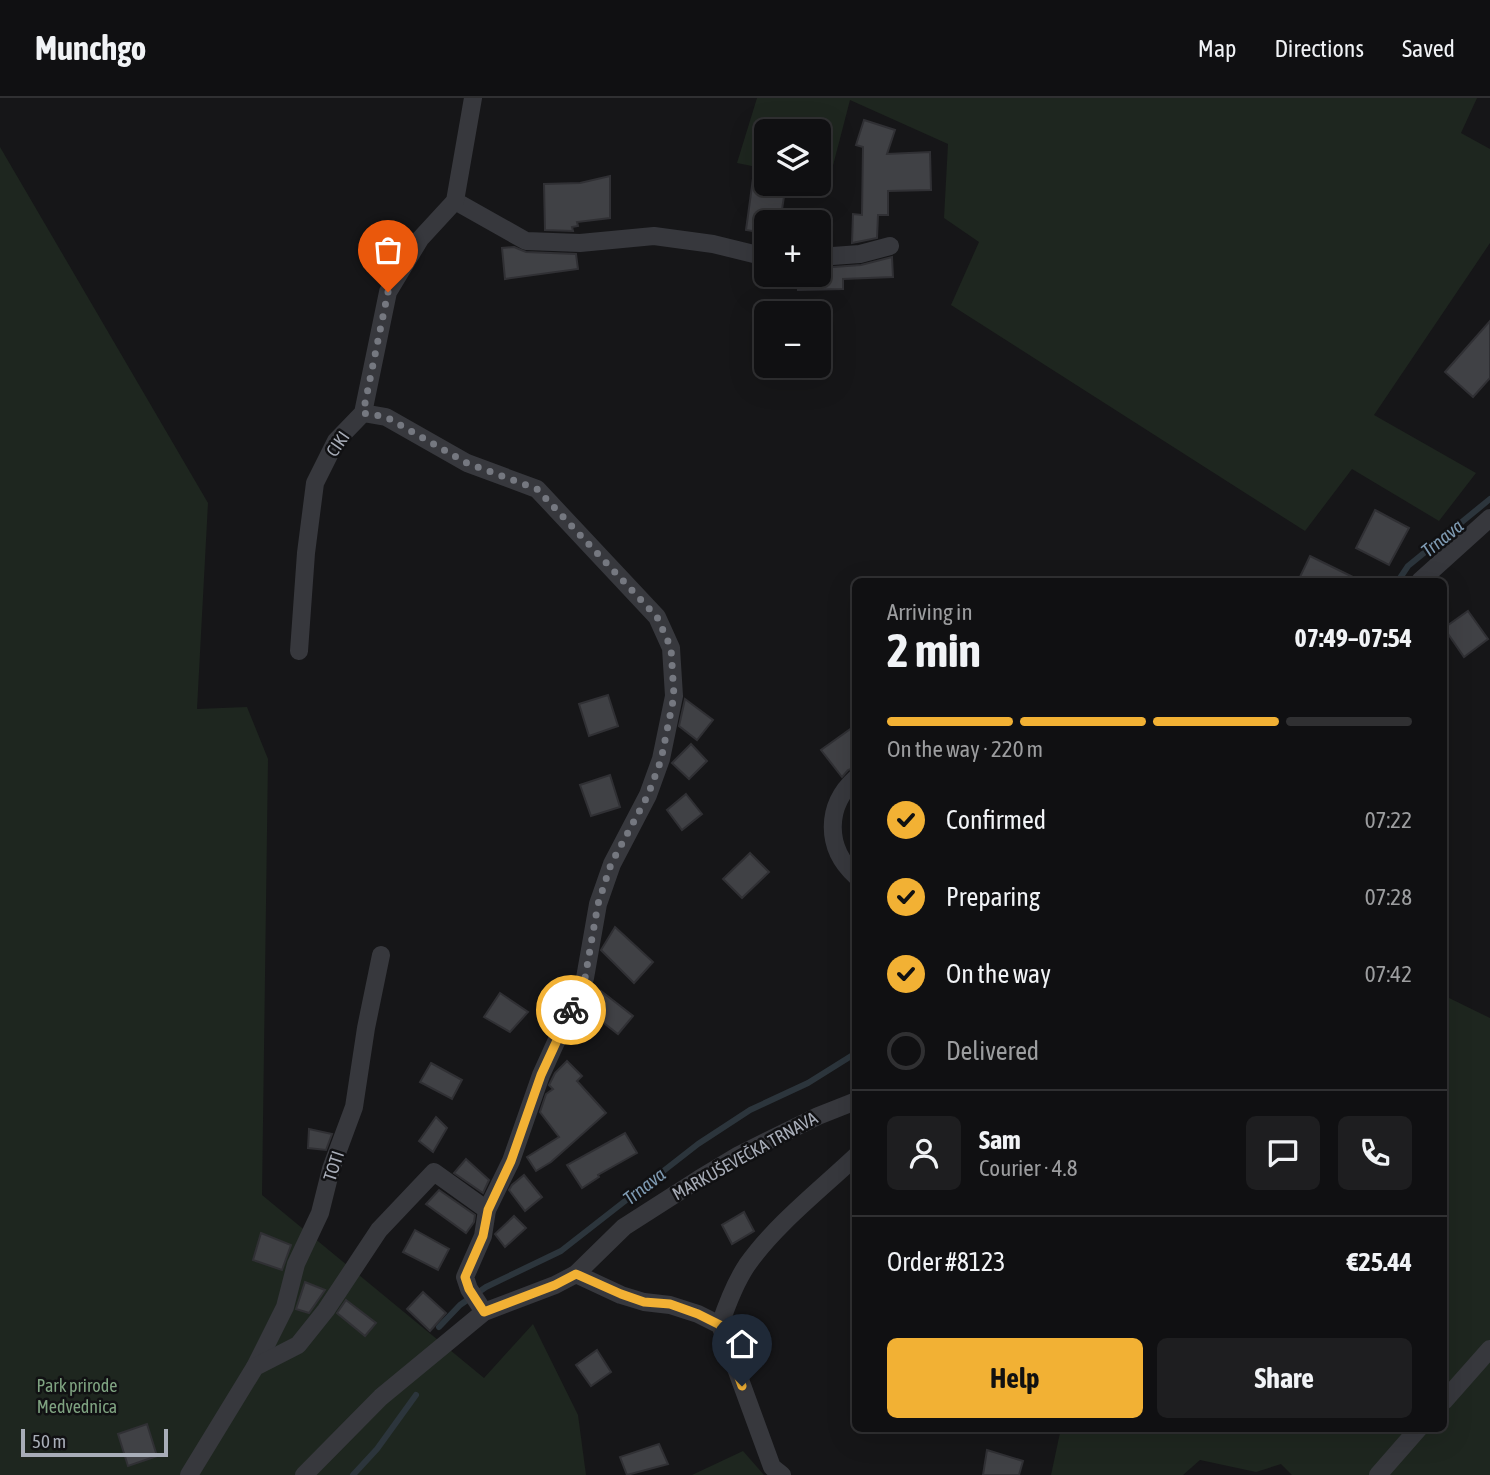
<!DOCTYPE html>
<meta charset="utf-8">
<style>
:root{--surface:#101012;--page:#1e1e20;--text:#f1f3f6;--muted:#9c9d9f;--line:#303032;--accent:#f2b134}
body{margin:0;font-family:"Asap Condensed",sans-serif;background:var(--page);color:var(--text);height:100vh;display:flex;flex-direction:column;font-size:26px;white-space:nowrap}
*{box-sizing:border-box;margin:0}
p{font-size:23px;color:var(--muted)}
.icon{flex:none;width:38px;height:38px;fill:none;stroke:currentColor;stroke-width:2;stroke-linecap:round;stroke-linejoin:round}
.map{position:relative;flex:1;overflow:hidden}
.drawer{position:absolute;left:852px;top:480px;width:595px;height:854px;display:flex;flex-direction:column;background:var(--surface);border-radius:10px;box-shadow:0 7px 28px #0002,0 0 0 2px var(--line)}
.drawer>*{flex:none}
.fabs{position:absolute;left:754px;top:21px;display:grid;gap:14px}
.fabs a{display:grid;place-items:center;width:77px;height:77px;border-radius:10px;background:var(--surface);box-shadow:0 7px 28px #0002,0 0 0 2px var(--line);font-size:35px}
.scale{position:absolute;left:21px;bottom:18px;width:147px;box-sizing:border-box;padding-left:7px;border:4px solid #a8adb8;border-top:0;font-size:19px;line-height:24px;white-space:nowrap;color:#a8adb8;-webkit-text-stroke:5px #111113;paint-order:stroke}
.pin{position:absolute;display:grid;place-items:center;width:60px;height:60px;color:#fff;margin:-72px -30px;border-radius:50% 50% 50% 0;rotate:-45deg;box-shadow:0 0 7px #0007}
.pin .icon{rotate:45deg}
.courier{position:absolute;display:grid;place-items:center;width:70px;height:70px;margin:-35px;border:5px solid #f2b134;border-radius:50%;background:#fff;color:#222;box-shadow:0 2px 9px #0007}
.head em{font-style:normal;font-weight:700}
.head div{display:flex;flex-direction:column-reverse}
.head{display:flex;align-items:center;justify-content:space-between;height:119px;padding:0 35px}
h1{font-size:46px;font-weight:700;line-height:52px}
.bar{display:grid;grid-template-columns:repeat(4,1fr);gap:10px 7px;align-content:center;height:84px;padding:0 35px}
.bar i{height:9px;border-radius:5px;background:var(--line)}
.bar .current{background:var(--accent)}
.bar p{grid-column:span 4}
.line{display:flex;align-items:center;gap:18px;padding:0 35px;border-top:2px solid var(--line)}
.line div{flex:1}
.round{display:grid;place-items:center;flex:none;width:74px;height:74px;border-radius:10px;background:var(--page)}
ol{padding:0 35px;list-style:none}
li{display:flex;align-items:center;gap:21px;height:77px}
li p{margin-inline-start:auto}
li .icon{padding:7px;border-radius:50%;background:var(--accent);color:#111;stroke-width:4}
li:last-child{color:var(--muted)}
li i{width:38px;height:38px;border:4px solid var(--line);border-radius:50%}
.primary-button{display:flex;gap:14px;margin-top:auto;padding:14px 35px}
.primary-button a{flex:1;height:80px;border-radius:10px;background:var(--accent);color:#111;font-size:28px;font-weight:700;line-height:80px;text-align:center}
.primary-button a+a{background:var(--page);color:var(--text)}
header{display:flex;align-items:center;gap:42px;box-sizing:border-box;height:98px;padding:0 35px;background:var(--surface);border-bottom:2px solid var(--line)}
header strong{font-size:33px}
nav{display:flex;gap:38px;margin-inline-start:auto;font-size:24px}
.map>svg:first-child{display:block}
.green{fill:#1e261f}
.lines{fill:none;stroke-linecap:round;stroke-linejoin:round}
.stream{stroke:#2c353c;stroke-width:6}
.building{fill:#404145;stroke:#303034;stroke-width:2}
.street{stroke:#37383d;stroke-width:18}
.done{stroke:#757880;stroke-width:7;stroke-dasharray:0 12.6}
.route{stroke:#f2b134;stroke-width:9}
.labels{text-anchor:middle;stroke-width:5;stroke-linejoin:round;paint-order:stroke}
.street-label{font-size:18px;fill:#a8adb8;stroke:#111113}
.park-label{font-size:18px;fill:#7fa381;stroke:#111113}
.water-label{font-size:19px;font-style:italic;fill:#7f9bb3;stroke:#111113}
</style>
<header>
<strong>Munchgo</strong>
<nav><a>Map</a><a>Directions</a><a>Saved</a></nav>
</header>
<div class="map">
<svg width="1490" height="1377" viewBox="0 0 1490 1377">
<rect width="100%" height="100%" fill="#161618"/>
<!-- green -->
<g class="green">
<path d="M757 0H1477L1461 35 1490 51V145L1374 317 1476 375 1439 423 1352 371 1305 433 951 207 979 144 944 120 948 46 850 2 829 83 819 81V33H766V71L737 65Z"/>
<path d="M0 49 208 405 197 611 247 609 268 661 262 1097 484 1280 533 1226 578 1317 586 1377H0Z"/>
<path d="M1445 898 1490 920V1377H1292L1281 1366 1256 1374 1200 1362 1183 1377H1051L1061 1330H1444Z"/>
<path d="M743 1353 764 1377H692Z"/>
</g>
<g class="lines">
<!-- stream -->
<g class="stream">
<path d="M1398 483 1408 468 1490 401"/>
<path d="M439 1229 460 1207 486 1189 561 1153 698 1046 750 1012 808 985 856 955"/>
<path d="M353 1377 377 1351 416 1297"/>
</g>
</g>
<!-- building -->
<g class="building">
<path d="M864 22 895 32 887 56 930 54 931 92 888 93V117H878L877 140 852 145 853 116 862 117 863 49 856 47Z"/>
<path d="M757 51H766V86H786L780 124H766V135L746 132Z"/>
<path d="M610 78V120L577 124 578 128 572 129 573 133 545 132 544 86 580 85Z"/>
<path d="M514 149 526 154 576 156 578 171 505 181 502 150Z"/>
<path d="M892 159 893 179 843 181V191L798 192V177H819V170L861 167Z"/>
<path d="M1490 223V280L1473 299 1445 274Z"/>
<path d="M1375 412 1409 430 1389 467 1356 450Z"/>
<path d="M1310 458 1361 483H1298Z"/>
<path d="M1468 513 1488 541 1464 559 1444 530Z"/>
<path d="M608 597 618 628 589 638 579 606Z"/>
<path d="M685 601 713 622 697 642 679 628Z"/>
<path d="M856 627V669L848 672 842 679 821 652Z"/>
<path d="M691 646 707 663 689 681 672 665Z"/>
<path d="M610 677 620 709 591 718 580 687Z"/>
<path d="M686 696 702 716 682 732 667 712Z"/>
<path d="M750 755 769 774 742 800 723 781Z"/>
<path d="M615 829 653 864 634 885 601 852Z"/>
<path d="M601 893 633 918 618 936 587 912Z"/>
<path d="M500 895 528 914 510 934 484 919Z"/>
<path d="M567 963 582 978 577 983 606 1015 551 1064 536 1073 527 1059 559 1039 540 1014 546 996 553 991 549 987 555 975Z"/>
<path d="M431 965 462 982 452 1001 420 984Z"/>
<path d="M436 1019 447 1030 433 1054 419 1043Z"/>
<path d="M309 1031 332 1036 326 1052 308 1050Z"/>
<path d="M625 1035 637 1055 598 1077 599 1079 582 1090 567 1067Z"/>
<path d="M466 1061 489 1082 483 1095 454 1075Z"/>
<path d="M524 1077 542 1099 525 1113 509 1092 512 1087Z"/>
<path d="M439 1092 475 1117 474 1124 466 1135 426 1106Z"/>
<path d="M744 1114 754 1133 732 1146 722 1127Z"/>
<path d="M514 1118 526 1130 505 1149 495 1136Z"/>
<path d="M415 1132 449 1151 438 1172 403 1154Z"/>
<path d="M261 1135 291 1147 282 1172 253 1162Z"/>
<path d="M305 1184 325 1192 309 1215 296 1211Z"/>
<path d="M423 1194 446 1215 430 1233 407 1211Z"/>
<path d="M346 1202 376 1225 365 1238 337 1215Z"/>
<path d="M597 1252 611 1274 591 1288 576 1267Z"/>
<path d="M147 1326 157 1358 128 1368 118 1336Z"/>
<path d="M659 1346 668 1366 627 1377 620 1359Z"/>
<path d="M987 1352 1023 1363 1019 1377H983Z"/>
</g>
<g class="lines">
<!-- street -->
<g class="street">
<path d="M455 103 526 143 580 145 654 138 713 146 766 159"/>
<path d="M819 159 860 156 890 148"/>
<path d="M363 315 386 319 467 365 537 391 657 519 671 550 674 598 661 661 648 697 612 766 598 806 585 880 541 977 511 1063 487 1112 483 1138 465 1179 469 1191 484 1214"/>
<path d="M1420 483 1490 420"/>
<path d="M299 553 306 455 315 385 336 343 363 315 388 194 420 141 455 103 473 0"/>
<path d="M856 680C825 708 825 750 856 778"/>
<path d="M576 1176 621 1197 644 1204 670 1207 698 1216 720 1227 772 1369 782 1377"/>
<path d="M720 1227C727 1206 735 1185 747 1167 775 1127 820 1092 856 1058"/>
<path d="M255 1269 285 1209 296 1166 320 1115 331 1071 354 1009 366 930 381 857"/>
<path d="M1444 1303 1490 1251"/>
<path d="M189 1377 255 1269 298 1247 326 1212 379 1132 434 1074 487 1112"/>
<path d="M304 1377 381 1299 484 1214 555 1187 576 1176 624 1129 699 1081 739 1057 818 1018 856 1003"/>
<path d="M1378 1377 1419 1330"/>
</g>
</g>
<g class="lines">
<!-- done -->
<path class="done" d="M388 194 363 315 386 319 467 365 537 391 657 519 671 550 674 598 661 662 648 697 611 766 598 806 585 880 571 912"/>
<!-- route -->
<path class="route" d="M571 912 541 977 511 1063 488 1112 483 1138 465 1179 469 1191 484 1214 555 1187 576 1176 621 1196 644 1204 670 1206 698 1216 720 1227 742 1288"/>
</g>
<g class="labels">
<!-- street labels -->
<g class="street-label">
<text transform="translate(338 346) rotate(-55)" y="6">CIKI</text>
<text transform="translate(745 1058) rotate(-29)" y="6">MARKUŠEVEČKA TRNAVA</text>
<text transform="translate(334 1068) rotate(-72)" y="6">TOTI</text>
</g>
<!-- park labels -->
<g class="park-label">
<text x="77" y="1294">Park prirode<tspan x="77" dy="21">Medvednica</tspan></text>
</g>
<!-- water labels -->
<g class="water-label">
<text transform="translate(1442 440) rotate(-39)" y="7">Trnava</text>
<text transform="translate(644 1088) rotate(-38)" y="7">Trnava</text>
</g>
</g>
</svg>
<div class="fabs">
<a><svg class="icon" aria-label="layers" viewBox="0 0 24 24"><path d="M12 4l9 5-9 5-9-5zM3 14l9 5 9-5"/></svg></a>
<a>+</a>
<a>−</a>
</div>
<div class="scale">50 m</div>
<div class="pin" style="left:388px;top:194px;background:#ea580c"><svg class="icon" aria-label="bag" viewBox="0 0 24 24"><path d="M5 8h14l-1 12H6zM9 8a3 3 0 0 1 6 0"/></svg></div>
<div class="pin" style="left:742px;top:1288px;background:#1f2937"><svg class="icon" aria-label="home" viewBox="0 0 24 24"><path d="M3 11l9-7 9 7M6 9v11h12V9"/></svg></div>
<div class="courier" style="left:571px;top:912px"><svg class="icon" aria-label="bike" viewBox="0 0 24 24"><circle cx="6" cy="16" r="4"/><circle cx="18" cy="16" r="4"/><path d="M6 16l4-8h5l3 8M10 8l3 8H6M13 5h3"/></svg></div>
<section class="drawer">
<div class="head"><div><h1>2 min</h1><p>Arriving in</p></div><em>07:49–07:54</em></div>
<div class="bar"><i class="current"></i><i class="current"></i><i class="current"></i><i></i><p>On the way · 220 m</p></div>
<ol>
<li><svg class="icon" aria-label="check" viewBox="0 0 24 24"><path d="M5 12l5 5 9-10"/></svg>Confirmed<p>07:22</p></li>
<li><svg class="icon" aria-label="check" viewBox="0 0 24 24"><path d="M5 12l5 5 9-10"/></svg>Preparing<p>07:28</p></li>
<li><svg class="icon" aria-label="check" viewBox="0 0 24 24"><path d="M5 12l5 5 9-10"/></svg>On the way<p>07:42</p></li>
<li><i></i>Delivered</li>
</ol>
<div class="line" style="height:126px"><a class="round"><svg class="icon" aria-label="person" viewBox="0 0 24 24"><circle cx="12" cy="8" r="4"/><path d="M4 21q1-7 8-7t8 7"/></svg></a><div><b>Sam</b><p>Courier · 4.8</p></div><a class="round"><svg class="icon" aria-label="chat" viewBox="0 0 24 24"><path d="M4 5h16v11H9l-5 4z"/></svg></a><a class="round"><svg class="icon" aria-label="phone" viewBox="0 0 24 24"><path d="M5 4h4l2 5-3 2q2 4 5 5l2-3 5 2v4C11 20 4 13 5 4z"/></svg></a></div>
<div class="line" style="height:91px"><div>Order #8123</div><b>€25.44</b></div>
<div class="primary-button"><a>Help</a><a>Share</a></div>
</section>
</div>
